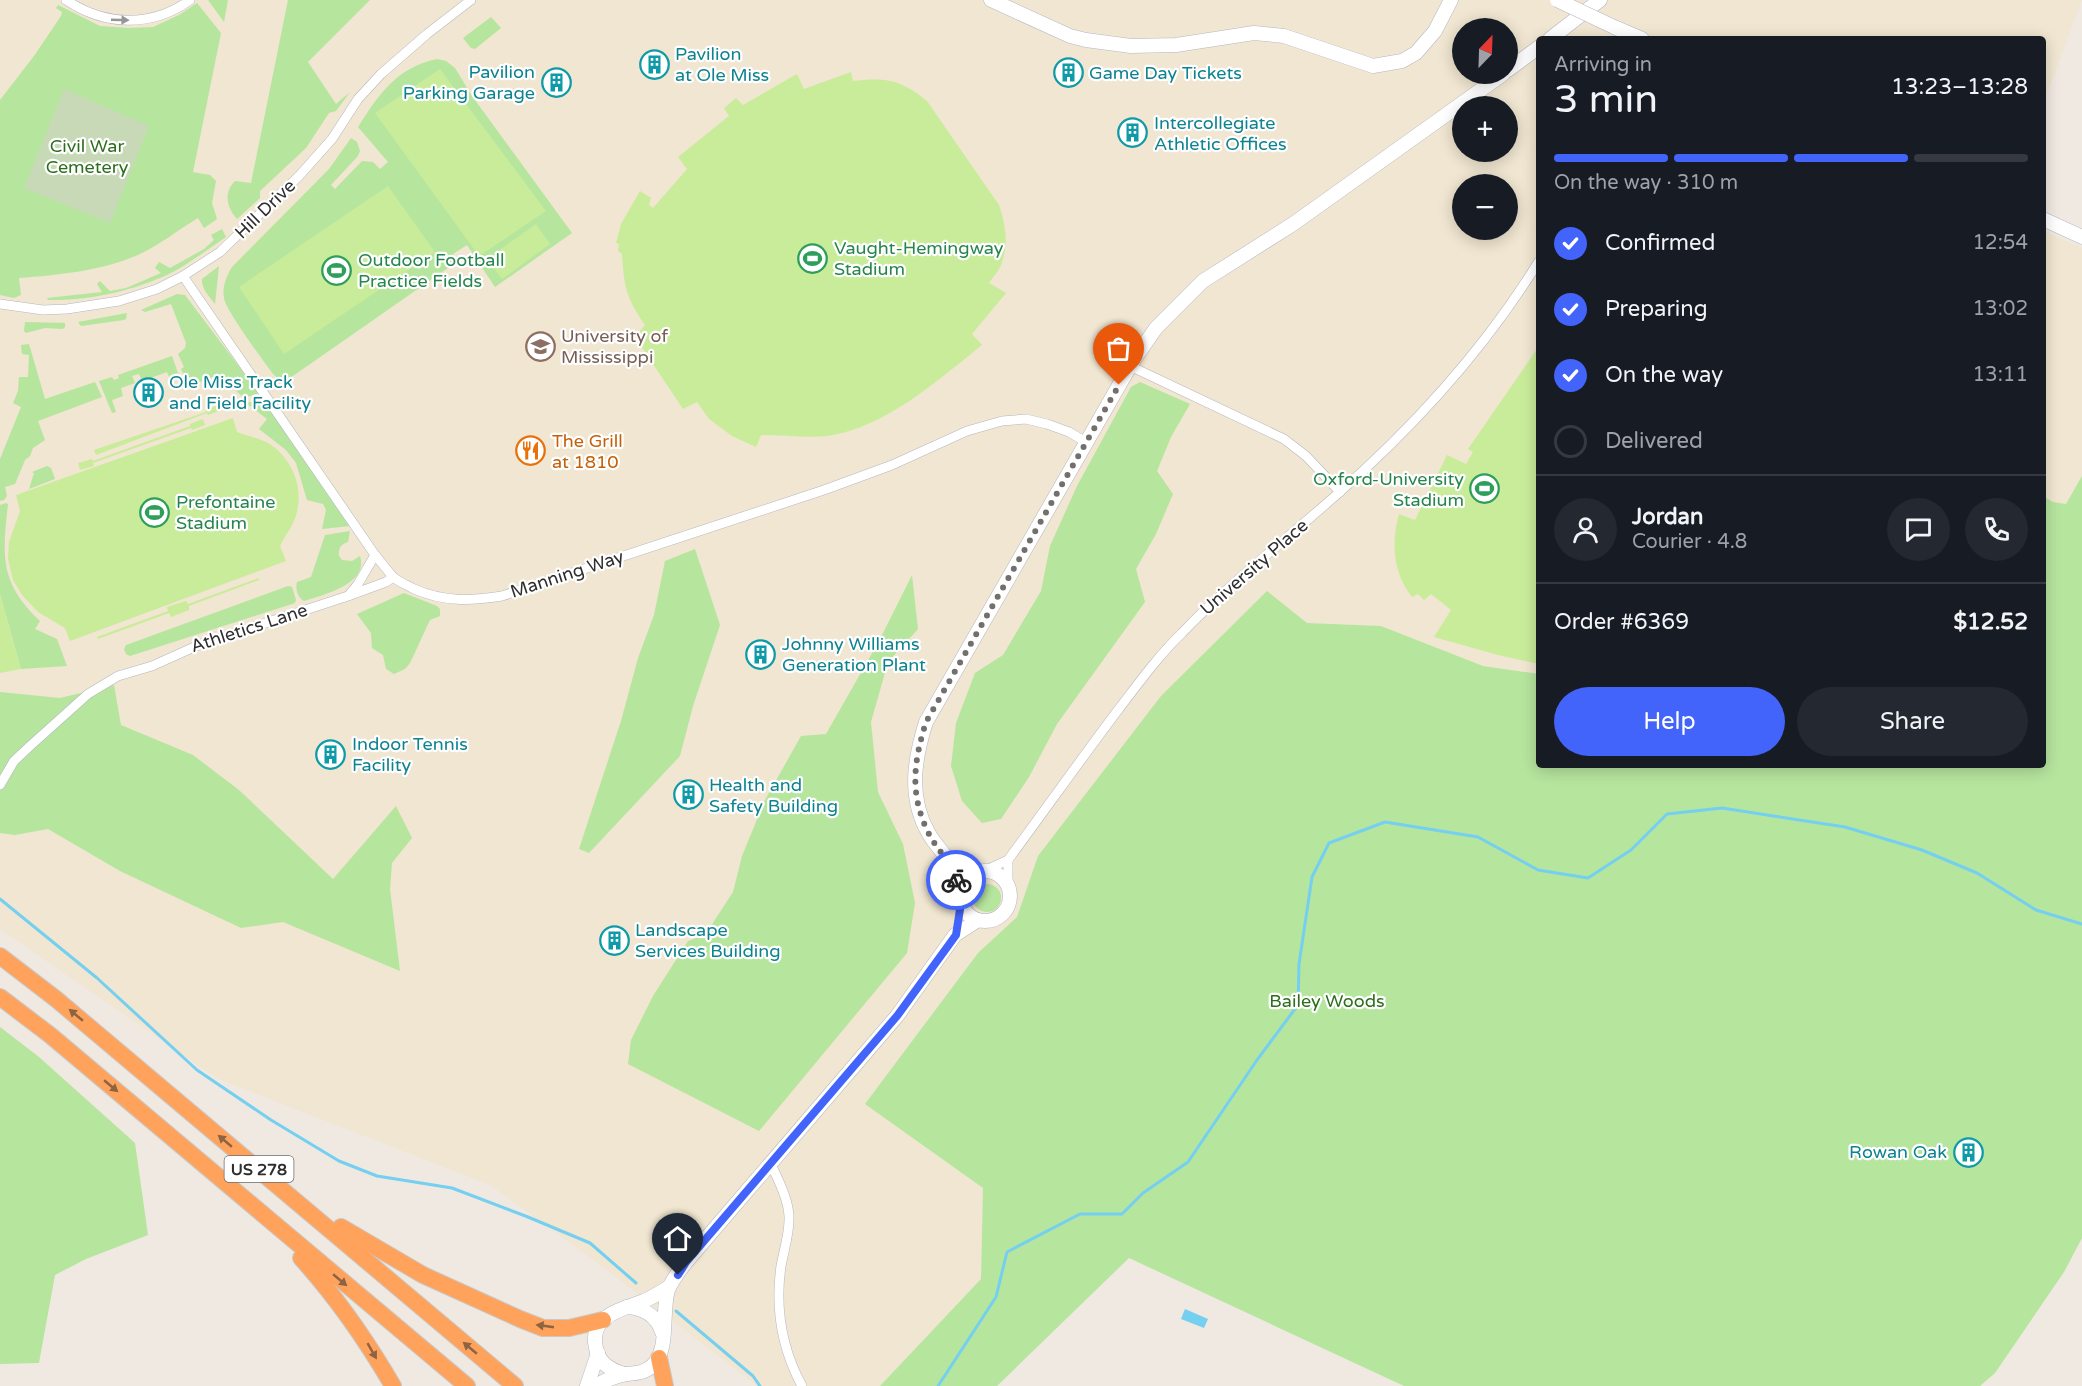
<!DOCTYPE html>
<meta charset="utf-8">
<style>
:root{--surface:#171b24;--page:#242831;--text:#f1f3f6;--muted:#9ea1a6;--line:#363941;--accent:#4264fb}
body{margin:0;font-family:"Varela Round",sans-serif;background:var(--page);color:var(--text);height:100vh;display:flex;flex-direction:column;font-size:22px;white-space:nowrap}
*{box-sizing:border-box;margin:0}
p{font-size:20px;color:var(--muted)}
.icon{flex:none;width:33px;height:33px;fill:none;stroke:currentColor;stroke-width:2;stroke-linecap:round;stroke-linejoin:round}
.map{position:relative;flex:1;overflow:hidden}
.panel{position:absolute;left:1536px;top:36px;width:510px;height:732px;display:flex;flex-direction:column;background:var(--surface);border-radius:6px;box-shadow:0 3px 15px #0003}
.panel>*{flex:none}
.needle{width:39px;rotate:23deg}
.fabs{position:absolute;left:1452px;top:18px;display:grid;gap:12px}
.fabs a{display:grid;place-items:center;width:66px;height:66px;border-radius:50%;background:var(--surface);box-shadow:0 3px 15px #0003;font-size:30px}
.pin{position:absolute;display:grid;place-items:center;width:51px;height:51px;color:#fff;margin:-62px -26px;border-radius:50% 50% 50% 0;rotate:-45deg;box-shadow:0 0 6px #0007}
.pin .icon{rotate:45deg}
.courier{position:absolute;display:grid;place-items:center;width:60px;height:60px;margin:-30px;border:4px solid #4264fb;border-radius:50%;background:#fff;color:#222;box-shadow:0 2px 8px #0007}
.head em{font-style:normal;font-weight:600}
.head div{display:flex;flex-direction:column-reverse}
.head{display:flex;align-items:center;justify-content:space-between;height:102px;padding:0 18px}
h1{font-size:39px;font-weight:600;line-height:45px}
.bar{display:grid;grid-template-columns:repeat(4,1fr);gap:9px 6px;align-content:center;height:72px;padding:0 18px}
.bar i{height:8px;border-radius:4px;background:var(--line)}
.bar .current{background:var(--accent)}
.bar p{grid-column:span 4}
.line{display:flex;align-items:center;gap:15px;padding:0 18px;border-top:2px solid var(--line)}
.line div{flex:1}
.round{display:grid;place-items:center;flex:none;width:63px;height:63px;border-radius:32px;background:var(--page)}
ol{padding:0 18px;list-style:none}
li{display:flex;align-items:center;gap:18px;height:66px}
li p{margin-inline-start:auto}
li .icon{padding:6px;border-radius:50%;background:var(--accent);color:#fff;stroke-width:4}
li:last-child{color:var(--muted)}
li i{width:33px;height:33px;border:3px solid var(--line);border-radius:50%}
.action{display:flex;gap:12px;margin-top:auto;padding:12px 18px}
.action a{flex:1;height:69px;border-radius:36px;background:var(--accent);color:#fff;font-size:24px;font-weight:600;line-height:69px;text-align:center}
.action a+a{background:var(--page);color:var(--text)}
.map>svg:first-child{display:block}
.education{fill:#f0e6d1;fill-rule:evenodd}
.green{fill:#b6e59e}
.cemetery{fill:#c8d9b8}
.pitch{fill:#c9ec9a}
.water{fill:#75cff0}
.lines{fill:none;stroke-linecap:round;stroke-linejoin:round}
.stream{stroke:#75cff0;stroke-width:3}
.street-casing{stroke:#b4b7c1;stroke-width:10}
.secondary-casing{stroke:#b4b7c1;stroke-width:15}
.highway-casing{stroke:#c9c9c9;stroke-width:18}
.street{stroke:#fff;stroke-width:9}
.secondary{stroke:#fff;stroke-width:14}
.highway{stroke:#ffa35c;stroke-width:16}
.secondary-bridge-casing{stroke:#b4b7c1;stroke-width:15;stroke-linecap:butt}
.secondary-bridge{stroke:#fff;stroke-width:14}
.oneway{fill:#969696}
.oneway2{fill:#8c6343}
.done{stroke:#726f6d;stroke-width:6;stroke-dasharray:0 10.8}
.route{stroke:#4264fb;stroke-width:8}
.labels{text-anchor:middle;stroke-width:4.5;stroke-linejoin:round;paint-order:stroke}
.shield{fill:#fff;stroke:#6d6d6d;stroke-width:1.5}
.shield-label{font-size:16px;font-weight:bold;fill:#2e2e2e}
.culture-label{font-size:18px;fill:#0d838f;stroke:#fff;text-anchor:start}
.park-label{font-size:18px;fill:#2c6e1b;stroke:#fff}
.street-label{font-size:18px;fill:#2e2e2e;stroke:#fff}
.leisure-label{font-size:18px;fill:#27864d;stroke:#fff;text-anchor:start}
.education-label{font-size:18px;fill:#785e54;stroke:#fff;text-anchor:start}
.food-label{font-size:18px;fill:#c56008;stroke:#fff;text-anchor:start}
</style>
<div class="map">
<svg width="2082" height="1386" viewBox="0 0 2082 1386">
<rect width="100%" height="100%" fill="#efe9e1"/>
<!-- education -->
<g class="education">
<path d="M0 0H2082L2043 104V39H1539V674L1483 666 1381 626 1307 623 1267 592 1038 856 1017 917 978 953 866 1104 983 1188 981 1279 880 1386H757L594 1260 490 1185 218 1079 0 929ZM1462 28H1508V74H1462ZM1462 106H1508V152H1462ZM1462 184H1508V230H1462Z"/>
<path d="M2043 231 2082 248V476L2066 504 2053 502 2043 496Z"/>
</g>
<!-- green -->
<g class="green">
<path d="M208 0H228L224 22Z"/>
<path d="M288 0H370L308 62 336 104 350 92 336 111 329 113 306 148 260 191V198L237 219C227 208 223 193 235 181L251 183Z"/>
<path d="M197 3 221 33 193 172 210 175 216 181 212 203 217 219 204 228 198 218C178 230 158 246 138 255 101 271 58 275 19 278L21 295 14 298 0 295V100L34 56 61 16 62 12 56 8 58 5 100 26 129 28 153 27 179 15Z"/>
<path d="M491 17 501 28 475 49 471 48 463 38Z"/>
<path d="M437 59 446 61 455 68 472 96 572 233 495 287 467 245 453 254 458 261 290 378 279 379 273 374C264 362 225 309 224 298 222 287 226 277 232 267L329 169 351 138 357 142 360 151 358 156 331 185 335 189 362 161 373 162 380 169 388 162 358 127C380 93 396 68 437 59Z"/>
<path d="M222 229 226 237C208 249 190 263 171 273 133 291 89 301 48 300L47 298 102 292 97 284 100 281 110 291 126 288 161 273 155 268 159 262 170 268 204 249 214 240 211 235Z"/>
<path d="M219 266 215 304C209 296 201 288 202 279Z"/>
<path d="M177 294 185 295 188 299 259 393 244 398 218 375 189 386 181 369 184 367 178 354 185 348 186 343 171 304 145 312 141 310Z"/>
<path d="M127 313 126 319 124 320 81 326 78 322Z"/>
<path d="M25 322 65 323V327L63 329 45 328 26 333 24 331Z"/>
<path d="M29 344 45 399 95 382 102 397 38 421 45 440 33 448 30 456 25 460 15 484 5 487 7 496 4 500 0 501V459L21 407 13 403 18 391 19 377H28L29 355 22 354 21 345Z"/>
<path d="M172 356 179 376 170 379 167 372 142 381 139 374 132 376 135 383 121 388 123 396 112 400 116 412 112 413 99 381 112 377 114 380 119 378 118 375Z"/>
<path d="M1140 382 1190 404 1171 437 1157 471 1173 494 1156 534 1136 569 1145 602 1057 724 1029 777 1001 819 982 823 962 801 951 766 956 723 975 673 1003 655 1041 591 1050 546 1077 486 1131 387Z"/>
<path d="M264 399 350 526 322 529 326 510 323 504 307 500 296 463 286 450 259 429 267 419 246 403Z"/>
<path d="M47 466 51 468 55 479 29 489 34 473 32 472Z"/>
<path d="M2082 476V1238L2064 1272 1995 1373 1980 1386H1404L1129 1258 997 1386H880L981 1279 983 1188 865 1104 978 953 1017 917 1038 856 1161 696 1267 591 1307 623 1381 626 1483 666 1539 674V765H2043V496L2053 502 2066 504Z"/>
<path d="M6 503 8 504C2 557 0 583 40 621L35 629 57 639 67 666 21 669 0 594V505Z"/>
<path d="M350 531 348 542C341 544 338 548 339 556L342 560 352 561 360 556C369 584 323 595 304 601 298 598 295 589 297 582L311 577 325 535Z"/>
<path d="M695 549 720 625 693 706 680 756 589 853 579 849 621 721 638 658 654 615 665 561Z"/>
<path d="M912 575 918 629 888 662 871 722 878 792 903 844 915 903 907 953 759 1131 628 1064 631 1040 653 996 688 941 705 935 733 892 742 856 765 800 801 736 826 734 879 641Z"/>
<path d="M288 586 292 587 296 600 295 603 130 656 126 654 124 649 126 645Z"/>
<path d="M404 593 437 606 440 609V616L430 620 410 663 405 669 394 674 386 669 383 655 372 648 371 633 357 614Z"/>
<path d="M114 685 121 725 193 755 239 790 333 879 396 806 412 838 392 863 390 889 400 971 283 922 241 928 120 871 48 829 15 835 0 833V692L60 698Z"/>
<circle cx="987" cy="898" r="14"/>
<path d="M0 1027 39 1057 135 1143 148 1235 86 1259 55 1275 39 1363 0 1364Z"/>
</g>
<!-- cemetery -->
<path class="cemetery" d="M64 89 149 126 110 223 24 188Z"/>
<!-- pitch -->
<g class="pitch">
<path d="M440 69 546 211 479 256 375 113Z"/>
<path d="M851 72 853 81C885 77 902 80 927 101L999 205C1005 223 1009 243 1002 262 1000 270 993 277 989 283L1006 293 972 334 982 345C938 380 885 428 827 436 806 438 783 435 761 435L756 447 732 436 709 419 697 402 683 409 635 337 645 325C626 297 624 287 622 254L618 251 619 244 616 243 621 224 640 191 651 198 649 205 653 208 687 169 678 157 729 116 724 108 736 98 743 105 797 74 804 89Z"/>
<path d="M388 186 435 252 284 354 239 287Z"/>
<path d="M536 224 550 244 502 279 487 259Z"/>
<path d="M1537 349 1539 350V664L1498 655 1434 637 1451 610 1431 594 1424 600 1418 594 1412 597C1393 573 1391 543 1399 514L1415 520 1447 455 1466 464 1473 452 1468 449Z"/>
<path d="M219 405 221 410 208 415 207 413 96 455 94 450 206 412 205 410Z"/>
<path d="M233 418 237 432C247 436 259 438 268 443 294 459 306 492 294 521 290 530 284 537 280 546L286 561 70 641 65 628 38 612 22 595 13 580 8 559 9 542 20 511 16 495Z"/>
<path d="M203 419 205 425 192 430 191 428 93 463 94 466 80 470 78 463 92 459 93 461 190 426V424Z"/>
<path d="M259 578V580L189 606V610L171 617 169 613 98 639 97 637 168 611 167 607 186 601 188 604Z"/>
<path d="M0 594 21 669 0 673Z"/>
</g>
<!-- water -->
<path class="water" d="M1185 1309 1208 1319 1204 1328 1181 1319Z"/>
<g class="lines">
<!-- stream -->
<g class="stream">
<path d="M0 899 97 978 197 1070 271 1120 339 1161 377 1176 452 1188 528 1217 590 1243 636 1283"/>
<path d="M676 1311 753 1376 760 1386"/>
<path d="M938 1386 996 1297 1007 1252 1080 1214H1122L1143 1193 1188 1162 1257 1060 1298 1005 1299 964 1312 877 1329 843 1385 822 1478 837 1538 870 1588 878 1631 850 1667 814 1722 808 1845 827 1922 850 1977 873 2036 910 2082 924"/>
</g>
<defs>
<g id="street">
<path d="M66 0C105 26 151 28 190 0"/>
<path d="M183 276 375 555C381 562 387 570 393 577 399 582 407 585 414 589 444 602 470 601 502 596L824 490 892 465 967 431 1002 421 1026 419 1047 424 1069 432 1086 442"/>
<path d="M0 304 43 310 67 309 119 301 157 289 183 276 220 252 299 176 332 139 358 99 381 74 427 34 471 0"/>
<path d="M1130 366 1284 439 1306 456 1340 492"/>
<path d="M349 595 358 584 375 555"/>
<path d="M0 785 14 761 30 746 88 694 118 676 152 666 201 644 348 596 386 582 393 577"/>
<path d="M984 871 1008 860C1045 810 1081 759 1118 710 1138 684 1158 656 1182 633 1229 584 1283 542 1334 497 1413 428 1484 350 1539 261"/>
<path d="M1008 888V860"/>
<path d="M771 1164C778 1180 788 1198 789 1216 790 1231 784 1250 781 1266 775 1308 782 1349 802 1386"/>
</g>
<g id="secondary">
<path d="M991 0 1070 36 1086 40 1131 46 1176 45 1254 33 1284 36 1373 66 1402 61 1416 53 1435 31 1451 0"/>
<path d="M1614 27 1642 39"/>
<path d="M1550 39 1600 0"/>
<path d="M1508 70 1539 47"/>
<path d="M2043 219 2082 237"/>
<circle cx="985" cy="896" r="25"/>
<path d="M961 891C957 884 956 876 953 869 948 857 936 846 929 834 908 798 914 760 926 722L1133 361 1156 328 1203 281 1293 224 1503 74"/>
<path d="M627 1307C644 1308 657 1316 662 1332"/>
<path d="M625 1374C613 1371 601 1365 597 1352 586 1316 620 1310 644 1301 653 1297 661 1292 669 1287"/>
<path d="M587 1386 598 1353"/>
<path d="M595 1386C604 1381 615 1376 626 1374 636 1373 644 1373 652 1366 670 1350 661 1313 668 1290 672 1280 680 1270 686 1262L897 1016 955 935 978 920"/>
</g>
<g id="highway">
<path d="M0 956 56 999 515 1386"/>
<path d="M0 997 50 1035 467 1386"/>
<path d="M341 1227 423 1275 520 1319 543 1328H569L603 1320"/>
<path d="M301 1258C338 1299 365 1338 393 1386"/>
<path d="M659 1358 665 1386"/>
</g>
</defs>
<!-- street casing -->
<use href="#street" class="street-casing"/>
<!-- secondary casing -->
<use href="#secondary" class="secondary-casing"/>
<!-- highway casing -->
<use href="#highway" class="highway-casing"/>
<!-- street -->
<use href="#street" class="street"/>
<!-- secondary -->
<use href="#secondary" class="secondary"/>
<!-- highway -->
<use href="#highway" class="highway"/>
<defs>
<path id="secondary-bridge" d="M1557 0 1614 27"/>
</defs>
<!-- secondary-bridge casing -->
<use href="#secondary-bridge" class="secondary-bridge-casing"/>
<!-- secondary-bridge -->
<use href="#secondary-bridge" class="secondary-bridge"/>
</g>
<!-- one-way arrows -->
<defs><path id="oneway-solid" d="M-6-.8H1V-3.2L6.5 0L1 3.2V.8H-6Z" transform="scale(1.5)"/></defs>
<use class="oneway" href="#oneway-solid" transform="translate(120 20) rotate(2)"/>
<g class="oneway2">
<use href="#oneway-solid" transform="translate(76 1015) rotate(-140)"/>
<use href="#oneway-solid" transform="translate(111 1086) rotate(40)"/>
<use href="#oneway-solid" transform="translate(225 1141) rotate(-140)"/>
<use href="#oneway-solid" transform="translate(340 1280) rotate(40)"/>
<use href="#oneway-solid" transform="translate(545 1326) rotate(-172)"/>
<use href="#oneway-solid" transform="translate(470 1348) rotate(-140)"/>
<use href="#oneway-solid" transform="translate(372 1351) rotate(60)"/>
</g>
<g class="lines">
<!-- done -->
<path class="done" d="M956 880C951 861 936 849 928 832 909 793 914 761 926 722L1119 385"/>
<!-- route -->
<path class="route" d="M678 1275 686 1262 897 1016 956 935 961 903V891L956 880"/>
</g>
<!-- icons -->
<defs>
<symbol id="building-ring" viewBox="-11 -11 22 22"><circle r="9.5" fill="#fff" stroke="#0f9aa8" stroke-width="1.5"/><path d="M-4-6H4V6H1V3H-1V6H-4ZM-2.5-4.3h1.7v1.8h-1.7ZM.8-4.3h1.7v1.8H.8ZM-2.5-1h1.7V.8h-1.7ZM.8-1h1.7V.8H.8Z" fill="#0f9aa8"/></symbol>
<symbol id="stadium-ring" viewBox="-11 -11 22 22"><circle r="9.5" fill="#fff" stroke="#2e9e5b" stroke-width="1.5"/><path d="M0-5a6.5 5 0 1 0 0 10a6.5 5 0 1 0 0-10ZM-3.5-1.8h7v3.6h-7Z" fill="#2e9e5b"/></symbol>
<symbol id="university-ring" viewBox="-11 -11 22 22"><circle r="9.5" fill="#fff" stroke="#8d6e63" stroke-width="1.5"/><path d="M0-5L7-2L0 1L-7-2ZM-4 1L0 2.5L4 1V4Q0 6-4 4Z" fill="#8d6e63"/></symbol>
<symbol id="restaurant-ring" viewBox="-11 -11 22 22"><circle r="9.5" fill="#fff" stroke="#e8710a" stroke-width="1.5"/><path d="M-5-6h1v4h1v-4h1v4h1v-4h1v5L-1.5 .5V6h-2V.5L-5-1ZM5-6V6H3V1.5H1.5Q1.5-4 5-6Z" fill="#e8710a"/></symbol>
</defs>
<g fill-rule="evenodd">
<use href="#building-ring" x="638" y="48" width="33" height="33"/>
<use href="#building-ring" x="1052" y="56" width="33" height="33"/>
<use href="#building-ring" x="540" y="66" width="33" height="33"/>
<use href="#building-ring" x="1116" y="116" width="33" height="33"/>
<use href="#stadium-ring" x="796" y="242" width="33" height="33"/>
<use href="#stadium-ring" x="320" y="254" width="33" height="33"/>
<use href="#university-ring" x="524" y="330" width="33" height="33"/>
<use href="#building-ring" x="132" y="376" width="33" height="33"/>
<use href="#restaurant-ring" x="514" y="434" width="33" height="33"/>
<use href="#stadium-ring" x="1468" y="472" width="33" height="33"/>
<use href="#stadium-ring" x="138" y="496" width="33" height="33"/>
<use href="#building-ring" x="744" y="638" width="33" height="33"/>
<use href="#building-ring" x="314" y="738" width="33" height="33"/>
<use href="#building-ring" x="672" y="778" width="33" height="33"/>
<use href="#building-ring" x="598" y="924" width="33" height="33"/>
<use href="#building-ring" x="1952" y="1136" width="33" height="33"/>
</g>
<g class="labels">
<!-- shield labels -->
<rect class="shield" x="224.5" y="1156" width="69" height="26" rx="4.5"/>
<g class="shield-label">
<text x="259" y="1175">US 278</text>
</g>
<!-- culture labels -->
<g class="culture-label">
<text x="675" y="60">Pavilion<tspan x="675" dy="21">at Ole Miss</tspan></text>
<text x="535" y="78" text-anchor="end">Pavilion<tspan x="535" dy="21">Parking Garage</tspan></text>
<text x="1089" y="79">Game Day Tickets</text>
<text x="1154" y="129">Intercollegiate<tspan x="1154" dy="21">Athletic Offices</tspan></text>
<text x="169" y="388">Ole Miss Track<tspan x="169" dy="21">and Field Facility</tspan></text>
<text x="782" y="650">Johnny Williams<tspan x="782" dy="21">Generation Plant</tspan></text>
<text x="352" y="750">Indoor Tennis<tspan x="352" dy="21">Facility</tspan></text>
<text x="709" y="791">Health and<tspan x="709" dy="21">Safety Building</tspan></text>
<text x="635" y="936">Landscape<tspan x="635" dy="21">Services Building</tspan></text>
<text x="1947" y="1158" text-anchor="end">Rowan Oak</text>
</g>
<!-- park labels -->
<g class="park-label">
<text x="87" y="152">Civil War<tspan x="87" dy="21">Cemetery</tspan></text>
<text x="1327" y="1007">Bailey Woods</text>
</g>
<!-- street labels -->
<g class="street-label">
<text transform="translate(265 209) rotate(-44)" y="6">Hill Drive</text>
<text transform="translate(1254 567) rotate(-41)" y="6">University Place</text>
<text transform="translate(567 574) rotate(-18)" y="6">Manning Way</text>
<text transform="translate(249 628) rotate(-18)" y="6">Athletics Lane</text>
</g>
<!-- leisure labels -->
<g class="leisure-label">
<text x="834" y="254">Vaught-Hemingway<tspan x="834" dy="21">Stadium</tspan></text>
<text x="358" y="266">Outdoor Football<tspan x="358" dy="21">Practice Fields</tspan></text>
<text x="1464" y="485" text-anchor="end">Oxford-University<tspan x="1464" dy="21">Stadium</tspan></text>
<text x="176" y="508">Prefontaine<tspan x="176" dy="21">Stadium</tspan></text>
</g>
<!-- education labels -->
<g class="education-label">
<text x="561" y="342">University of<tspan x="561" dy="21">Mississippi</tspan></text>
</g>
<!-- food labels -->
<g class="food-label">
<text x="552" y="447">The Grill<tspan x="552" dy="21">at 1810</tspan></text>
</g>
</g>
</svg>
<div class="fabs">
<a><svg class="needle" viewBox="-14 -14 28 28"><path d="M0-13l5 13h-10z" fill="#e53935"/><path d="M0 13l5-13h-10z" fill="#9ea1a6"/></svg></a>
<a>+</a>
<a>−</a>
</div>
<div class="pin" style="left:1119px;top:385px;background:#ea580c"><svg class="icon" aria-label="bag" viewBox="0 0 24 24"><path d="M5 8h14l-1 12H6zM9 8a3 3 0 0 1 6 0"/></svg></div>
<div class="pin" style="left:678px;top:1275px;background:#1f2937"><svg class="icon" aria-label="home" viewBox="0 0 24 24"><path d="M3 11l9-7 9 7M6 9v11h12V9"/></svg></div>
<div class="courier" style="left:956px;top:880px"><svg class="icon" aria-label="bike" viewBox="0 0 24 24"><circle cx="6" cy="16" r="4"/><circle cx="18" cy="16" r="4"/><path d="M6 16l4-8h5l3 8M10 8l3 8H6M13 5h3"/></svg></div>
<section class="panel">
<div class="head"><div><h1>3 min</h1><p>Arriving in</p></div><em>13:23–13:28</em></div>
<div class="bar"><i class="current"></i><i class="current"></i><i class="current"></i><i></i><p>On the way · 310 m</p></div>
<ol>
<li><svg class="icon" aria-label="check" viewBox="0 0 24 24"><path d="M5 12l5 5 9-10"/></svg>Confirmed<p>12:54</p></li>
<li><svg class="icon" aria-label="check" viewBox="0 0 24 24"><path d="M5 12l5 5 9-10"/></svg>Preparing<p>13:02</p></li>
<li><svg class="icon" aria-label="check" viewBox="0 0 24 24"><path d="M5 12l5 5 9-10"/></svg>On the way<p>13:11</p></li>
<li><i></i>Delivered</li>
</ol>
<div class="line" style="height:108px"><a class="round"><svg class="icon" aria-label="person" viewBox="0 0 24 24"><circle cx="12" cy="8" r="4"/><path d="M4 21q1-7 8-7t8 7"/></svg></a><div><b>Jordan</b><p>Courier · 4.8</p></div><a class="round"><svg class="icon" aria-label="chat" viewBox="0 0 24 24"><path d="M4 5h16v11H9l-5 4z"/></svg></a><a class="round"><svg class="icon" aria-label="phone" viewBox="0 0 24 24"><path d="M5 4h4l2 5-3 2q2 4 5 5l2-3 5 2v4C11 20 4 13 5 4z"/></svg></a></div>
<div class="line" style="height:78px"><div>Order #6369</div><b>$12.52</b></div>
<div class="action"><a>Help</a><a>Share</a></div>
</section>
</div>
